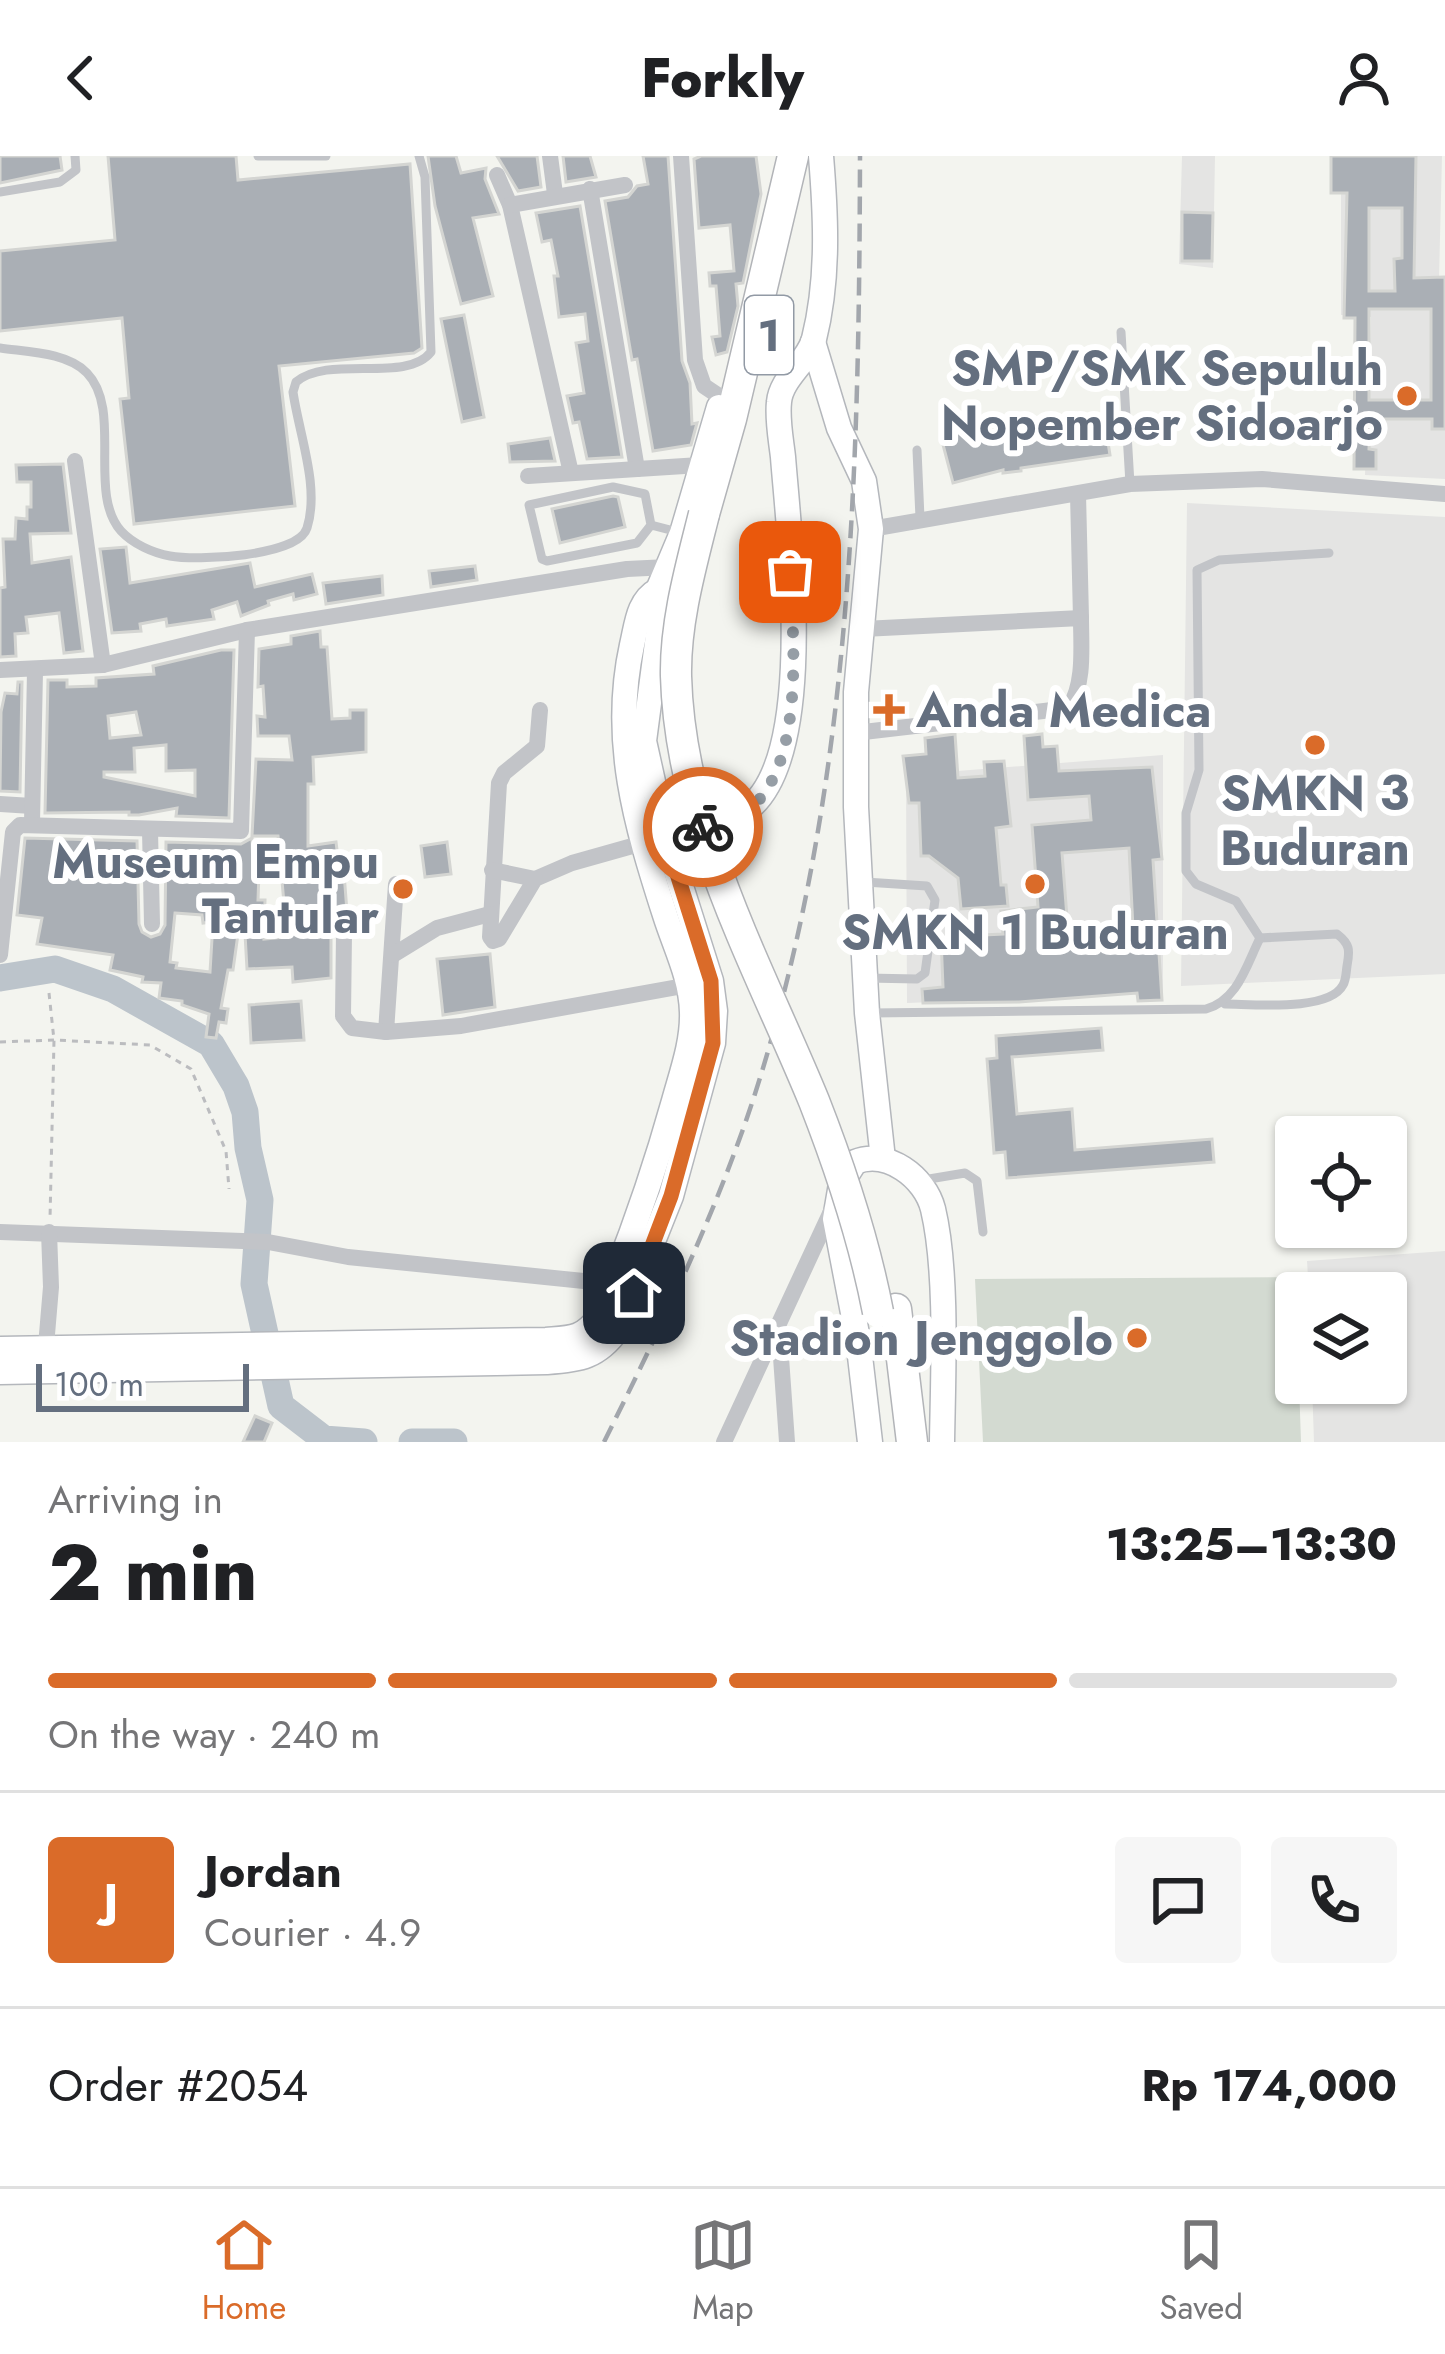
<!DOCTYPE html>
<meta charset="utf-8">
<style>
:root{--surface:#fff;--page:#f6f6f6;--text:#202124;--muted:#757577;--line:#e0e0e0;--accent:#da6b29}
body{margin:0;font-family:Jost,sans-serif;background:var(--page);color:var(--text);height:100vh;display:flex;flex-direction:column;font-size:45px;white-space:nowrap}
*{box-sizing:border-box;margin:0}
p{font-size:39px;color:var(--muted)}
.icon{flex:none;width:66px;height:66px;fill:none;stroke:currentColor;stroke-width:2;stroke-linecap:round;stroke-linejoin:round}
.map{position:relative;height:1286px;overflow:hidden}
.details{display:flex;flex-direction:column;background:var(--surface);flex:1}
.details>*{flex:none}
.fabs{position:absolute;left:1275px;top:960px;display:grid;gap:24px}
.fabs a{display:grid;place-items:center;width:132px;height:132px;border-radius:12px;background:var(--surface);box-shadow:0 3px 9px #0004;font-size:60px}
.scale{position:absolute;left:36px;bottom:30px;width:213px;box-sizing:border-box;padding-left:12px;border:6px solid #646f7f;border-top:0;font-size:33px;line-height:42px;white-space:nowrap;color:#646f7f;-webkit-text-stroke:9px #fff;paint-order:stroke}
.pin{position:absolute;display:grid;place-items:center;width:102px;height:102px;color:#fff;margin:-51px;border-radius:24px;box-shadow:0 6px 18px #0006}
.courier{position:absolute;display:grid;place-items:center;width:120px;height:120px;margin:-60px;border:9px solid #da6b29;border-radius:50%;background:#fff;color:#222;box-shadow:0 3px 15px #0007}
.head em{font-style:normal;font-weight:800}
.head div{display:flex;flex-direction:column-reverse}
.head{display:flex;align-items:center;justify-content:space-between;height:204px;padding:0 48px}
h1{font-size:78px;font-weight:800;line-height:90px}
.bar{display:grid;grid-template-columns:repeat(4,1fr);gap:18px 12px;align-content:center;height:144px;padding:0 48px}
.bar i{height:15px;border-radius:9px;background:var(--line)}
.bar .current{background:var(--accent)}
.bar p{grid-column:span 4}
.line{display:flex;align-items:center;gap:30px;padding:0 48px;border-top:3px solid var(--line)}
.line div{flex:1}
.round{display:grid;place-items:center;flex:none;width:126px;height:126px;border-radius:12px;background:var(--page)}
header{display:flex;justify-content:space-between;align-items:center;height:156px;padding:0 48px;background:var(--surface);font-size:54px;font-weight:800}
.dock{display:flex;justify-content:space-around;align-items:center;height:168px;border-top:3px solid var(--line);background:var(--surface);font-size:33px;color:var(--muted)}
.dock a{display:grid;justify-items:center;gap:6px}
.dock .current{color:var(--accent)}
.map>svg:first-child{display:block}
.built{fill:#e4e4e3}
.green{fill:#d3dad1}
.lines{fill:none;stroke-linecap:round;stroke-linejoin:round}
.river{stroke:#bcc4cb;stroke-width:27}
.building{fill:#aaafb5;stroke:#d4d5d2;stroke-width:3;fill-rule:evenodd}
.secondary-casing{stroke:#b4b7bc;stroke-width:27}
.highway-casing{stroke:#b2b4b8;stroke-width:33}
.path{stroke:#bbbcbf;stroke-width:3;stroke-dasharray:6 6;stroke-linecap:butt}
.lane{stroke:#c2c4c8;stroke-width:9}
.street{stroke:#c2c4c8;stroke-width:16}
.secondary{stroke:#fff;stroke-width:24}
.highway{stroke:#fff;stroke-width:30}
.rail{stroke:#a2a6ac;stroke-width:4.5;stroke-dasharray:18 9;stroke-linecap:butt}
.highway-bridge-casing{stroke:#b2b4b8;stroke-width:33;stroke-linecap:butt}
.highway-bridge{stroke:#fff;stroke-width:30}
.done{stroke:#969ea6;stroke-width:12;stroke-dasharray:0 21.6}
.route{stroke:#da6b29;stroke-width:15}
.poi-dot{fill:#da6b29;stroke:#fff;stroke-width:4.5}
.labels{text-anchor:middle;stroke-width:12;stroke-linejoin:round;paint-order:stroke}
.shield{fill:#fff;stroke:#929aa5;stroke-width:3}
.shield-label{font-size:45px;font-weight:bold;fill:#646f7f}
.poi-label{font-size:48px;font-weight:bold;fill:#646f7f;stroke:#fff;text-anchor:end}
</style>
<header><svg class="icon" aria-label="back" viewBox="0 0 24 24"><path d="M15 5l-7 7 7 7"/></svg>Forkly<svg class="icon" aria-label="person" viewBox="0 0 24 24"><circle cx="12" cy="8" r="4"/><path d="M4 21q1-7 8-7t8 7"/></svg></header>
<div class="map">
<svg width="1445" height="1286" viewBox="0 0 1445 1286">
<rect width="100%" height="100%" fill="#f3f4ef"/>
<!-- built -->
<g class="built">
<path d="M1182 0H1215L1213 112 1179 108Z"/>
<path d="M1341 0H1442L1439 123 1445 124V323L1365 319 1371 161 1341 159Z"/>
<path d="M1187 347 1445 361V818L1181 830Z"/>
<path d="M1163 599V837L907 847 906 619Z"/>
<path d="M1445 1095V1286H1314L1312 1227H1386V1137H1309L1307 1105Z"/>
</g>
<!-- green -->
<path class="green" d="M1296 1121V1227H1299L1301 1286H983L975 1123Z"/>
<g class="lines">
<!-- river -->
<g class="river">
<path d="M0 822 55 813 113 833 211 888 236 930 245 956 248 992 260 1044 254 1128 281 1250 324 1283 364 1286"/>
<path d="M412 1286H454"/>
</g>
</g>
<!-- building -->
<g class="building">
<path d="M0 0H60L62 14 0 27Z"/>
<path d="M108 0H236L238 24 410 8 422 192 414 197 279 210 295 350 134 368 120 243 129 242 122 162 0 175V95L115 84Z"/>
<path d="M428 0H456L461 17 486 12 485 23 499 58 473 62 493 140 461 148 435 50Z"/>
<path d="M497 0H537L541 31 518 35Z"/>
<path d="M563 0H590L596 21 566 26Z"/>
<path d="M643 0H668L682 205 690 227 692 268 697 267 691 289 653 295 637 203 632 204 605 45 628 41 637 30 648 28Z"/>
<path d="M701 0H756L761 38 743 127 736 128 738 150 727 196 716 199 712 181 720 180 716 130H710L709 117 734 115 730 69 699 72 694 3Z"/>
<path d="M1331 0H1416L1414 122 1445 121V273H1432V263H1370L1369 293 1376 294V313H1354L1355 162H1344L1347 37H1331ZM1369 52H1402V102L1394 103 1395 135H1369ZM1369 153H1431V244H1369Z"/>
<path d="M580 50 622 301 587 303 579 266 573 267 567 240 584 237 576 187 588 185 585 158 559 161 554 120H558L551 84 542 86 536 57Z"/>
<path d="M1182 56 1213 57 1212 105H1182Z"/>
<path d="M464 159 484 261 462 266 441 163Z"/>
<path d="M1017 269 1021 286 1106 274 1110 299 1021 312V315L1003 317V314L953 327 941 281 972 273 974 280Z"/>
<path d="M550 282 555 305 510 306 508 288Z"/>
<path d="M63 308 71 377 30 378 32 407 71 401 83 495 64 497 59 457 26 461 28 477 15 478 16 500 0 501V432L5 431 3 383H15L16 362 27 363V351H31V326H17L16 309Z"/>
<path d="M613 340 618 341 625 371 560 387 552 353Z"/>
<path d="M126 391 130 427 250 407 255 431 312 418 317 438 294 444 293 438 268 445 269 449 241 460 237 446 212 454 214 463 167 470 166 463 140 468 141 475 112 477 100 393Z"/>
<path d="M475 410 477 424 431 431 429 415Z"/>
<path d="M382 420 383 439 326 448 323 427Z"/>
<path d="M320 475 321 491H327L332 563 350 562V554H366V596L313 601 314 628H308V690L336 686 340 718 344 717 347 756 326 758 328 780 331 779V822L293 826 292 811 247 813 245 778H238L233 814H228L221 852 228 853 226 867 219 866 216 882 206 881 209 858 182 849V845L159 842 161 827 142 826 143 821 110 814 113 799 37 788 42 762 17 759 25 682 137 685 139 768 142 776 151 781 160 778 165 769 166 686 241 688 252 682 253 716H259L258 744H265L264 783 287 781 278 680H252L256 603 292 604 289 580H258L257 560 265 561 263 530 258 531 259 493 291 488V480ZM175 757 202 759 203 767 213 766 210 816 176 812 177 807 170 806Z"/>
<path d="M221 494H234L229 662 176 660 177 652 139 659H129V656L45 657 48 524H67V531L96 530V522L154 518 153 510ZM136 556 141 579 110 582 108 560ZM166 589V615L195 614V640L104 621V616H135L134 592Z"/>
<path d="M18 526H22L20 636 0 635 1 556 5 537 17 538Z"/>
<path d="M955 578 958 622 985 620 984 606 1004 605 1011 670 996 672 1001 729H1006L1008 750 961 753 958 722 929 700H921L919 647H909L903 600 926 598 925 582Z"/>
<path d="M1042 578 1043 591 1057 590 1059 615 1152 611 1162 703 1153 704 1162 844 1138 845 1137 837 1019 846 923 847 922 833 943 831 941 781 1003 778 1001 755 1038 751 1032 669 1091 664 1089 640 1028 644 1024 580ZM1129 692 1133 772 1074 777 1073 773 1068 774 1062 697Z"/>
<path d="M447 686 451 718 425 721 421 690Z"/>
<path d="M490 798 495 851 443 859 437 803Z"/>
<path d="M301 845 304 884 251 887 249 849Z"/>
<path d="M1101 872 1103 894 1012 901 1017 958 1072 953 1075 994 1212 983 1214 1006 1007 1022 1005 996 994 997 987 903 997 902 996 880Z"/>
<path d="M255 1260 272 1267 264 1286H243Z"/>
</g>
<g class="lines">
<defs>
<g id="secondary">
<path d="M813 186 839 272 864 325 871 373 856 536V651L867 857 883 1003"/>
<path d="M652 684 745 655C818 606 789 380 783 301 781 283 777 264 779 246 781 222 808 206 814 183 829 123 826 61 821 0"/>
<path d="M0 1193 546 1184C570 1182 583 1183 598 1162 628 1091 653 1020 674 945 682 916 693 886 692 856 691 821 675 791 665 759 636 669 611 584 632 489 637 468 638 445 658 434"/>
<path d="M0 1216 547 1206C580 1204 598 1201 618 1173L671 1040 713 887 715 855 711 825 665 680 644 585 662 449 658 434 682 377 719 251"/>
<path d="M870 1286 858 1183 835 1063 841 1028 855 1006C887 993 925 1021 933 1053 948 1116 943 1219 942 1286"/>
</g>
<g id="highway">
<path d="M704 358 731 263 793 0"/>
<path d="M896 1153 912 1286"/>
</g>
</defs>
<!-- secondary casing -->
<use href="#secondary" class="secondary-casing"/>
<!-- highway casing -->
<use href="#highway" class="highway-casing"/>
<!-- path -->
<g class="path">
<path d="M49 837 54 884 50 1063"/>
<path d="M0 886 54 884 150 889 191 913 226 995 229 1033"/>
</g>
<!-- lane -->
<g class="lane">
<path d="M258 0H326"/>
<path d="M0 36 60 26 76 14 75 0"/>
<path d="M1121 176 1130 328"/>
<path d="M0 192C26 196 67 196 87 217 123 254 87 337 121 375 133 388 153 397 170 400 196 405 298 401 307 372 320 331 299 278 293 236L296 226C329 198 406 228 431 196L425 21 419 0"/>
<path d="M917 294 920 362"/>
<path d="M651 369 645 338 613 331 529 349 542 403 547 405 637 387 651 369 678 376"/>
<path d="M865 726 927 730 935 744 925 817 917 823 867 822"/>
<path d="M1260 782 1236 745 1196 728 1186 715V657L1199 614 1197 414 1219 404 1329 397"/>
<path d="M1225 848C1252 848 1329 856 1343 829 1346 824 1346 817 1347 810 1350 794 1350 788 1337 778L1260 782"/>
<path d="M872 857 1206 853C1238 844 1246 810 1260 782"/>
<path d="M923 1024 965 1017 977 1025 983 1076"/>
</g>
<!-- street -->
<g class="street">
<path d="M550 0 555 38"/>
<path d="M681 0 695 204 704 230 722 242"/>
<path d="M497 19 510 49 571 317"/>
<path d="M590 33 637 313"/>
<path d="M510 49 625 29"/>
<path d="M75 305 103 509"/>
<path d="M528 320 700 309"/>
<path d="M1078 338 1081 462"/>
<path d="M871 373 1130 328 1262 323 1445 338"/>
<path d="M0 514 103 509 247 474 627 413 668 411"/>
<path d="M540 554 537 590 504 617 499 627 490 781 493 785 499 783 535 723 572 707 643 687"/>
<path d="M855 577 1069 552C1085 527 1081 491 1081 462L863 473"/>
<path d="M0 648 32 650"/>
<path d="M32 667 35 515"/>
<path d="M150 674 152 768"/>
<path d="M492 714 535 723"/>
<path d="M396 728 386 876 461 870 689 829"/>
<path d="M344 777 343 860 352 872 386 876"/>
<path d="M0 799 13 676 20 669 241 675 247 474"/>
<path d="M393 799 437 772 490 758"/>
<path d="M0 1076 268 1086 348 1101 613 1128"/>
<path d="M779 1173 787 1286"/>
<path d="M46 1190 51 1131 49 1076"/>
<path d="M724 1286 833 1051"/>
</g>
<!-- secondary -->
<use href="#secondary" class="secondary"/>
<!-- highway -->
<use href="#highway" class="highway"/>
<!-- rail -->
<path class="rail" d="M604 1286C659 1175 714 1062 753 944 852 638 859 318 860 0"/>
<defs>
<path id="highway-bridge" d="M704 358C691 410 675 466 676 520 680 671 758 809 814 945 841 1014 864 1083 878 1156"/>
</defs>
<!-- highway-bridge casing -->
<use href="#highway-bridge" class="highway-bridge-casing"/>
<!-- highway-bridge -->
<use href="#highway-bridge" class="highway-bridge"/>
</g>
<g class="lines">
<!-- done -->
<path class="done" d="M703 671C720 666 742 661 754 649 805 600 793 480 790 416"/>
<!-- route -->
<path class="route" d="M634 1137 671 1040 713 887 711 825 665 680 703 671"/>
</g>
<!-- markers -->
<g class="poi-dot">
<circle cx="1407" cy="240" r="12"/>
<path d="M883 536h12v12h12v12h-12v12h-12v-12h-12v-12h12z"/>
<circle cx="1315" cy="589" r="12"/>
<circle cx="1035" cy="728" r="12"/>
<circle cx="403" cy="733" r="12"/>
<circle cx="1137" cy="1182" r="12"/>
</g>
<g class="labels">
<!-- shield labels -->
<rect class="shield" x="745" y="140" width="48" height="78" rx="9"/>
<g class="shield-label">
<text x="769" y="195">1</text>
</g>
<!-- poi labels -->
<g class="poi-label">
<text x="1383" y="229">SMP/SMK Sepuluh<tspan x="1383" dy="55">Nopember Sidoarjo</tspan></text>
<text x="916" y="571" text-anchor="start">Anda Medica</text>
<text x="1315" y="654" text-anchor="middle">SMKN 3<tspan x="1315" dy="55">Buduran</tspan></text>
<text x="379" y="722">Museum Empu<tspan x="379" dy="55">Tantular</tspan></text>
<text x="1035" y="793" text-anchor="middle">SMKN 1 Buduran</text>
<text x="1113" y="1199">Stadion Jenggolo</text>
</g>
</g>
</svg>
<div class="fabs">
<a><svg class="icon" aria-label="locate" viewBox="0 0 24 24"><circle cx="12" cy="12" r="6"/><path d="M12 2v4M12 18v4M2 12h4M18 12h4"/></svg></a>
<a><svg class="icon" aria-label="layers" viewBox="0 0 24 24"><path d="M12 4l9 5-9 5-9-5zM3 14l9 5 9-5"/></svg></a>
</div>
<div class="scale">100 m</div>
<div class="pin" style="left:790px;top:416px;background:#ea580c"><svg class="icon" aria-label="bag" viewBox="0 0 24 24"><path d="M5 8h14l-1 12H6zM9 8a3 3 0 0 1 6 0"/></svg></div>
<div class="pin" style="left:634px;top:1137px;background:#1f2937"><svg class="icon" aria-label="home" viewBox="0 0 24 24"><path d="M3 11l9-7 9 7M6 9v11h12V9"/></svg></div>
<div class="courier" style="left:703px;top:671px"><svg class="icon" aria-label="bike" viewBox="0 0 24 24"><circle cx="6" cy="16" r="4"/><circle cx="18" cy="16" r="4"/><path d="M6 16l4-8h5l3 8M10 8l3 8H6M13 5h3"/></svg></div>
</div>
<section class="details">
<div class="head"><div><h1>2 min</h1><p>Arriving in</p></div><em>13:25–13:30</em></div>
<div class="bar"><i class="current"></i><i class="current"></i><i class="current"></i><i></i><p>On the way · 240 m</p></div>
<div class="line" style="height:216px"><b class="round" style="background:var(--accent);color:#fff">J</b><div><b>Jordan</b><p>Courier · 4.9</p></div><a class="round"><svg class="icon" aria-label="chat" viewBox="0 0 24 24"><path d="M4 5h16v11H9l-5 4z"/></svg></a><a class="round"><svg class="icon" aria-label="phone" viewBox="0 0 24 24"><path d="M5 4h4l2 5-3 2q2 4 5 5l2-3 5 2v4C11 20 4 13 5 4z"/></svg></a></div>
<div class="line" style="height:156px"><div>Order #2054</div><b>Rp 174,000</b></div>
</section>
<nav class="dock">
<a class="current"><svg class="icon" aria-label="home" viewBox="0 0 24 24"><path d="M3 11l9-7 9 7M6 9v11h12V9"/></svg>Home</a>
<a><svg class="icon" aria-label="map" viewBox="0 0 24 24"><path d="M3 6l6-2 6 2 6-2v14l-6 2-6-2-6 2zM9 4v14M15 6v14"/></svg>Map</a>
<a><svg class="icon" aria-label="saved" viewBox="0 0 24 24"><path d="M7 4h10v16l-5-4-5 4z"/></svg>Saved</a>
</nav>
